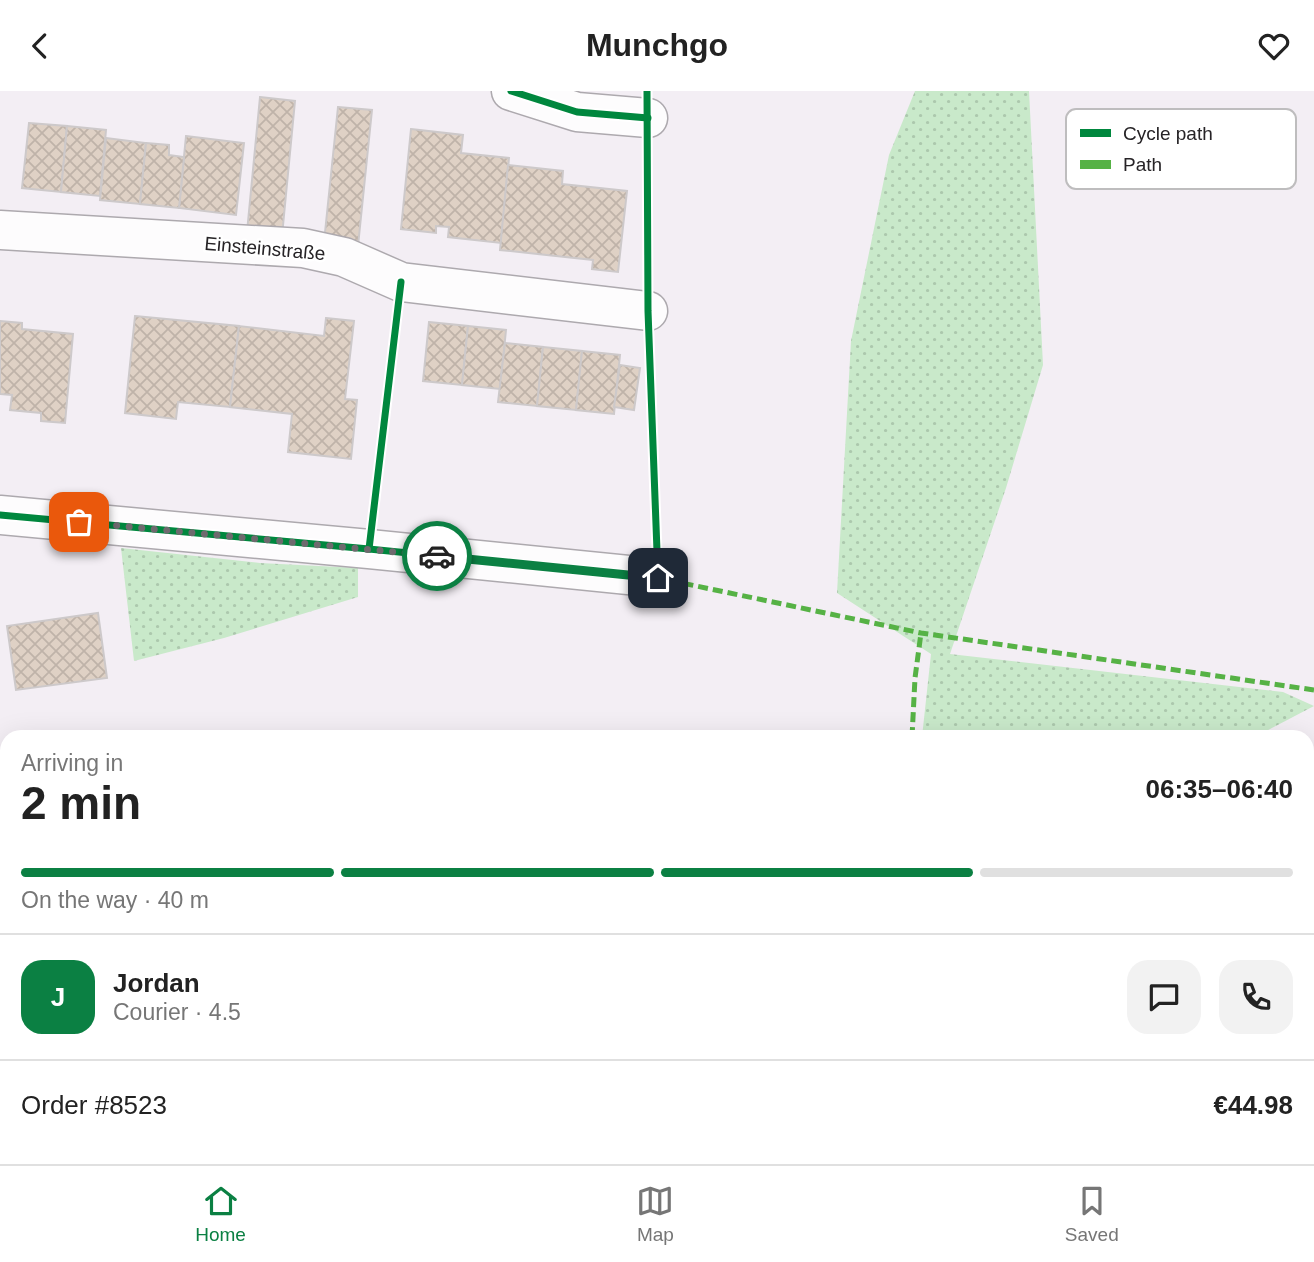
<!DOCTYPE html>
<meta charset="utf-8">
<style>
:root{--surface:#fff;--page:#f2f2f2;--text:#222;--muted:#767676;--line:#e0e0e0;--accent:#0b8043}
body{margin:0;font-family:Helvetica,sans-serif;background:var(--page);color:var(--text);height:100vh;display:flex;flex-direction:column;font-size:26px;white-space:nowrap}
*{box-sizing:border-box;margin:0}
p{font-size:23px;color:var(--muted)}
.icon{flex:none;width:38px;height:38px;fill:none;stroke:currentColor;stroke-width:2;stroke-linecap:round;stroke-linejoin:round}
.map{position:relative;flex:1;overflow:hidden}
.sheet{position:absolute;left:0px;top:639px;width:1314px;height:436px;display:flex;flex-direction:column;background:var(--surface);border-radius:21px 21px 0 0;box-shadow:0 7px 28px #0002}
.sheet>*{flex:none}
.pin{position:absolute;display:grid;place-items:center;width:60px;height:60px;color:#fff;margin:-30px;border-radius:14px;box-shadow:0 4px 10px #0006}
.courier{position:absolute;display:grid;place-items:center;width:70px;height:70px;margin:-35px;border:5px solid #0b8043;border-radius:50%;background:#fff;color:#222;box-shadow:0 2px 9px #0007}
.headline em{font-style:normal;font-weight:700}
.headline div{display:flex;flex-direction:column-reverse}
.headline{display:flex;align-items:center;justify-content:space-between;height:119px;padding:0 21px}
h1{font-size:46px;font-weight:700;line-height:52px}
.bar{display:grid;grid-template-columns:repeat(4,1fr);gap:10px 7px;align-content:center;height:84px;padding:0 21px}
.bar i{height:9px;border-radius:5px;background:var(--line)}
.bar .on{background:var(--accent)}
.bar p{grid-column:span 4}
.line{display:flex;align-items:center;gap:18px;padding:0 21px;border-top:2px solid var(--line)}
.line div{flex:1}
.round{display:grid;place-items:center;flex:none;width:74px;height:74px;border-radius:21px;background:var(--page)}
header{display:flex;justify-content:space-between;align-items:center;height:91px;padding:0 21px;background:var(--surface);font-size:32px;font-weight:700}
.tabs{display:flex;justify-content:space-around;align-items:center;height:98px;border-top:2px solid var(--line);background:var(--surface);font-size:19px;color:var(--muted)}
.tabs a{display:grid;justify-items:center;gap:4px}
.tabs .on{color:var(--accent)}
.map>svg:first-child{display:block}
.grass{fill:url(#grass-dots)}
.building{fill:url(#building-cross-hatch);stroke:#cdc9ca;stroke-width:2}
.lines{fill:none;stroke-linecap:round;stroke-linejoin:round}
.minor-casing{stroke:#ada9ae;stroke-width:41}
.minor{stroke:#fdfcfd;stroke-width:38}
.quiet{stroke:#56b245;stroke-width:5;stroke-dasharray:10 5;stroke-linecap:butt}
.cycleway-casing{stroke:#fff;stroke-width:11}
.cycleway{stroke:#00873e;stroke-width:7}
.done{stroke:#6e6a6e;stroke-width:7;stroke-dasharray:0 12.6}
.route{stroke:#0b8043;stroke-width:9}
.labels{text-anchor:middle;stroke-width:5;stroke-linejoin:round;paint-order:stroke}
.street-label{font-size:19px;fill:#262326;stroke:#fff}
.key{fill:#fff;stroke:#bebdbe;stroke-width:2}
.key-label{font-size:19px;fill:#262326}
</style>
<header><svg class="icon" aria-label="back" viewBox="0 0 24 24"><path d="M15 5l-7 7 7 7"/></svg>Munchgo<svg class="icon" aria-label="heart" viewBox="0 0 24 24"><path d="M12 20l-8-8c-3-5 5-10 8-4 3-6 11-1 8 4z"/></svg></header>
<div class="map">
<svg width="1314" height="1073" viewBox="0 0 1314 1073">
<defs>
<pattern id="grass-dots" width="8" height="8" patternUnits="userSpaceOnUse" patternTransform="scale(1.75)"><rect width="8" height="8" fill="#c9e9ca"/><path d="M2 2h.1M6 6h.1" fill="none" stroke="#acc8ad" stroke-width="1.8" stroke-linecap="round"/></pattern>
<pattern id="building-cross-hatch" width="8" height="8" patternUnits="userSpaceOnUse" patternTransform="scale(1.75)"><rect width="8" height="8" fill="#dfd1c5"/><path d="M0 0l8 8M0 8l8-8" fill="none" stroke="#bfb3a9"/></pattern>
</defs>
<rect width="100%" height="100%" fill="#f3eef4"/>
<!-- grass -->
<g class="grass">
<path d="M915 0H1029L1043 274 1006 397 950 563 1283 601 1314 615 1255 646H922L931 563 837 502 851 250 889 64Z"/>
<path d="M121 457 260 472 358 477V506L224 547 134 570Z"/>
</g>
<!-- building -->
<g class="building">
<path d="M260 6 295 10 282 145 247 141Z"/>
<path d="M338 16 372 19 358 155 324 151Z"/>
<path d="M29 32 67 35 61 101 22 97Z"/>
<path d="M67 35 106 39 100 105 61 101Z"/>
<path d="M411 38 463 44 461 62 509 67 501 152 448 146 449 136 436 135V142L401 138Z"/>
<path d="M186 45 244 52 236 124 179 117Z"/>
<path d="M106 47 146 52 140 113 100 109Z"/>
<path d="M146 52 169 54V64L184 66 179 117 140 113Z"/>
<path d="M508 74 563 80 562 93 627 100 618 181 592 178 593 169 500 159Z"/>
<path d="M135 225 239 235 230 316 178 311 176 328 125 322Z"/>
<path d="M326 227 354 230 345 308 357 309 351 368 288 361 292 323 230 316 239 235 324 245Z"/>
<path d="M0 230 22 232V238L73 243 65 332 41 330V322L10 319 12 304 0 303Z"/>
<path d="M429 231 468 235 462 294 423 290Z"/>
<path d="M468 235 506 239 500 298 462 294Z"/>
<path d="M505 252 543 256 537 315 498 311Z"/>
<path d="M543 256 582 260 576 319 537 315Z"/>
<path d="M582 260 620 264 614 323 576 319Z"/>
<path d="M620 274 640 277 634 319 614 316Z"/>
<path d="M98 522 107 587 16 599 7 535Z"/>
<path d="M7 910V920L0 921V911Z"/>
<path d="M7 920V928L2 929 7 959 0 960V921Z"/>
<path d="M7 979V1068H25L26 1073H0V980Z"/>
</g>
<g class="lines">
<defs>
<g id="minor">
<path d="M511 0 577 21 648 27"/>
<path d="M0 139 303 157 344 166 401 191 648 220"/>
<path d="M0 424 369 458 658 487"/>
</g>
</defs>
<!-- minor casing -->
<use href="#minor" class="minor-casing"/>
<!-- minor -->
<use href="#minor" class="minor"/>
<!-- quiet -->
<g class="quiet">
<path d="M658 483V487L921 542 1314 599"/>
<path d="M912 646 915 587 921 542"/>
<path d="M1063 1068 1066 1073"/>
</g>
<defs>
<g id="cycleway">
<path d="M511 0 577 21 648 27"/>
<path d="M0 424 369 458 658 487 648 220 647 0"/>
<path d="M369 458 401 191"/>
</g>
</defs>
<!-- cycleway casing -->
<use href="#cycleway" class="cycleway-casing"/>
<!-- cycleway -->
<use href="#cycleway" class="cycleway"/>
</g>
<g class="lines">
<!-- done -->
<path class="done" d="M79 431 437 465"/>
<!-- route -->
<path class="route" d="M437 465 658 487"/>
</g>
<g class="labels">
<!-- street labels -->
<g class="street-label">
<text transform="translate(265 157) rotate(5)" y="7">Einsteinstraße</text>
</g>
</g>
<!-- legend -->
<rect x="1066" y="18" width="230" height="80" rx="10" class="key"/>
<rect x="1080" y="38" width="31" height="8" fill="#00873e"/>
<rect x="1080" y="69" width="31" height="9" fill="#56b245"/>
<g class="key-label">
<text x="1123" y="49">Cycle path</text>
<text x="1123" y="80">Path</text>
</g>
</svg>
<div class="pin" style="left:79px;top:431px;background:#ea580c"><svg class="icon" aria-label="bag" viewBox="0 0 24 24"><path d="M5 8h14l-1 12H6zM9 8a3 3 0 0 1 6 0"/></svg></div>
<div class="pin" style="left:658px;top:487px;background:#1f2937"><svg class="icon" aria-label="home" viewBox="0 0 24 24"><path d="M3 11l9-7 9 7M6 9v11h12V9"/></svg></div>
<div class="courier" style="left:437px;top:465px"><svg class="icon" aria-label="car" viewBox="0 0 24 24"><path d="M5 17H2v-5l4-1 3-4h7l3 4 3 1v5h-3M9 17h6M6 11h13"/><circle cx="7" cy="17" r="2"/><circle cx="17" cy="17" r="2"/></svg></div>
<section class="sheet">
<div class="headline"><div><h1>2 min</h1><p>Arriving in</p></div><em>06:35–06:40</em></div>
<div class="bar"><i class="on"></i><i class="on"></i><i class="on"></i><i></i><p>On the way · 40 m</p></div>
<div class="line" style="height:126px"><b class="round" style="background:var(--accent);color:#fff">J</b><div><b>Jordan</b><p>Courier · 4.5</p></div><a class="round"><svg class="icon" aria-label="chat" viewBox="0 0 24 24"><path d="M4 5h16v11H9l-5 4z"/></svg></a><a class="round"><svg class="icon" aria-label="phone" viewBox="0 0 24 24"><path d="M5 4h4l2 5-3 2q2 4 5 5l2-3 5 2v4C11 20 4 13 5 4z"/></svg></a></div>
<div class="line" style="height:91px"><div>Order #8523</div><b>€44.98</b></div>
</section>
</div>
<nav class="tabs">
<a class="on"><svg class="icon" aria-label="home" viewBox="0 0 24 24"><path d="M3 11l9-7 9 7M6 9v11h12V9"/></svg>Home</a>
<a><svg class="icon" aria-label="map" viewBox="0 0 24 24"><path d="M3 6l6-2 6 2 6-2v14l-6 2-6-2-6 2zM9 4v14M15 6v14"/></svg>Map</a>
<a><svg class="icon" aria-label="saved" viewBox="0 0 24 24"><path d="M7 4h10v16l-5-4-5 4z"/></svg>Saved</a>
</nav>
